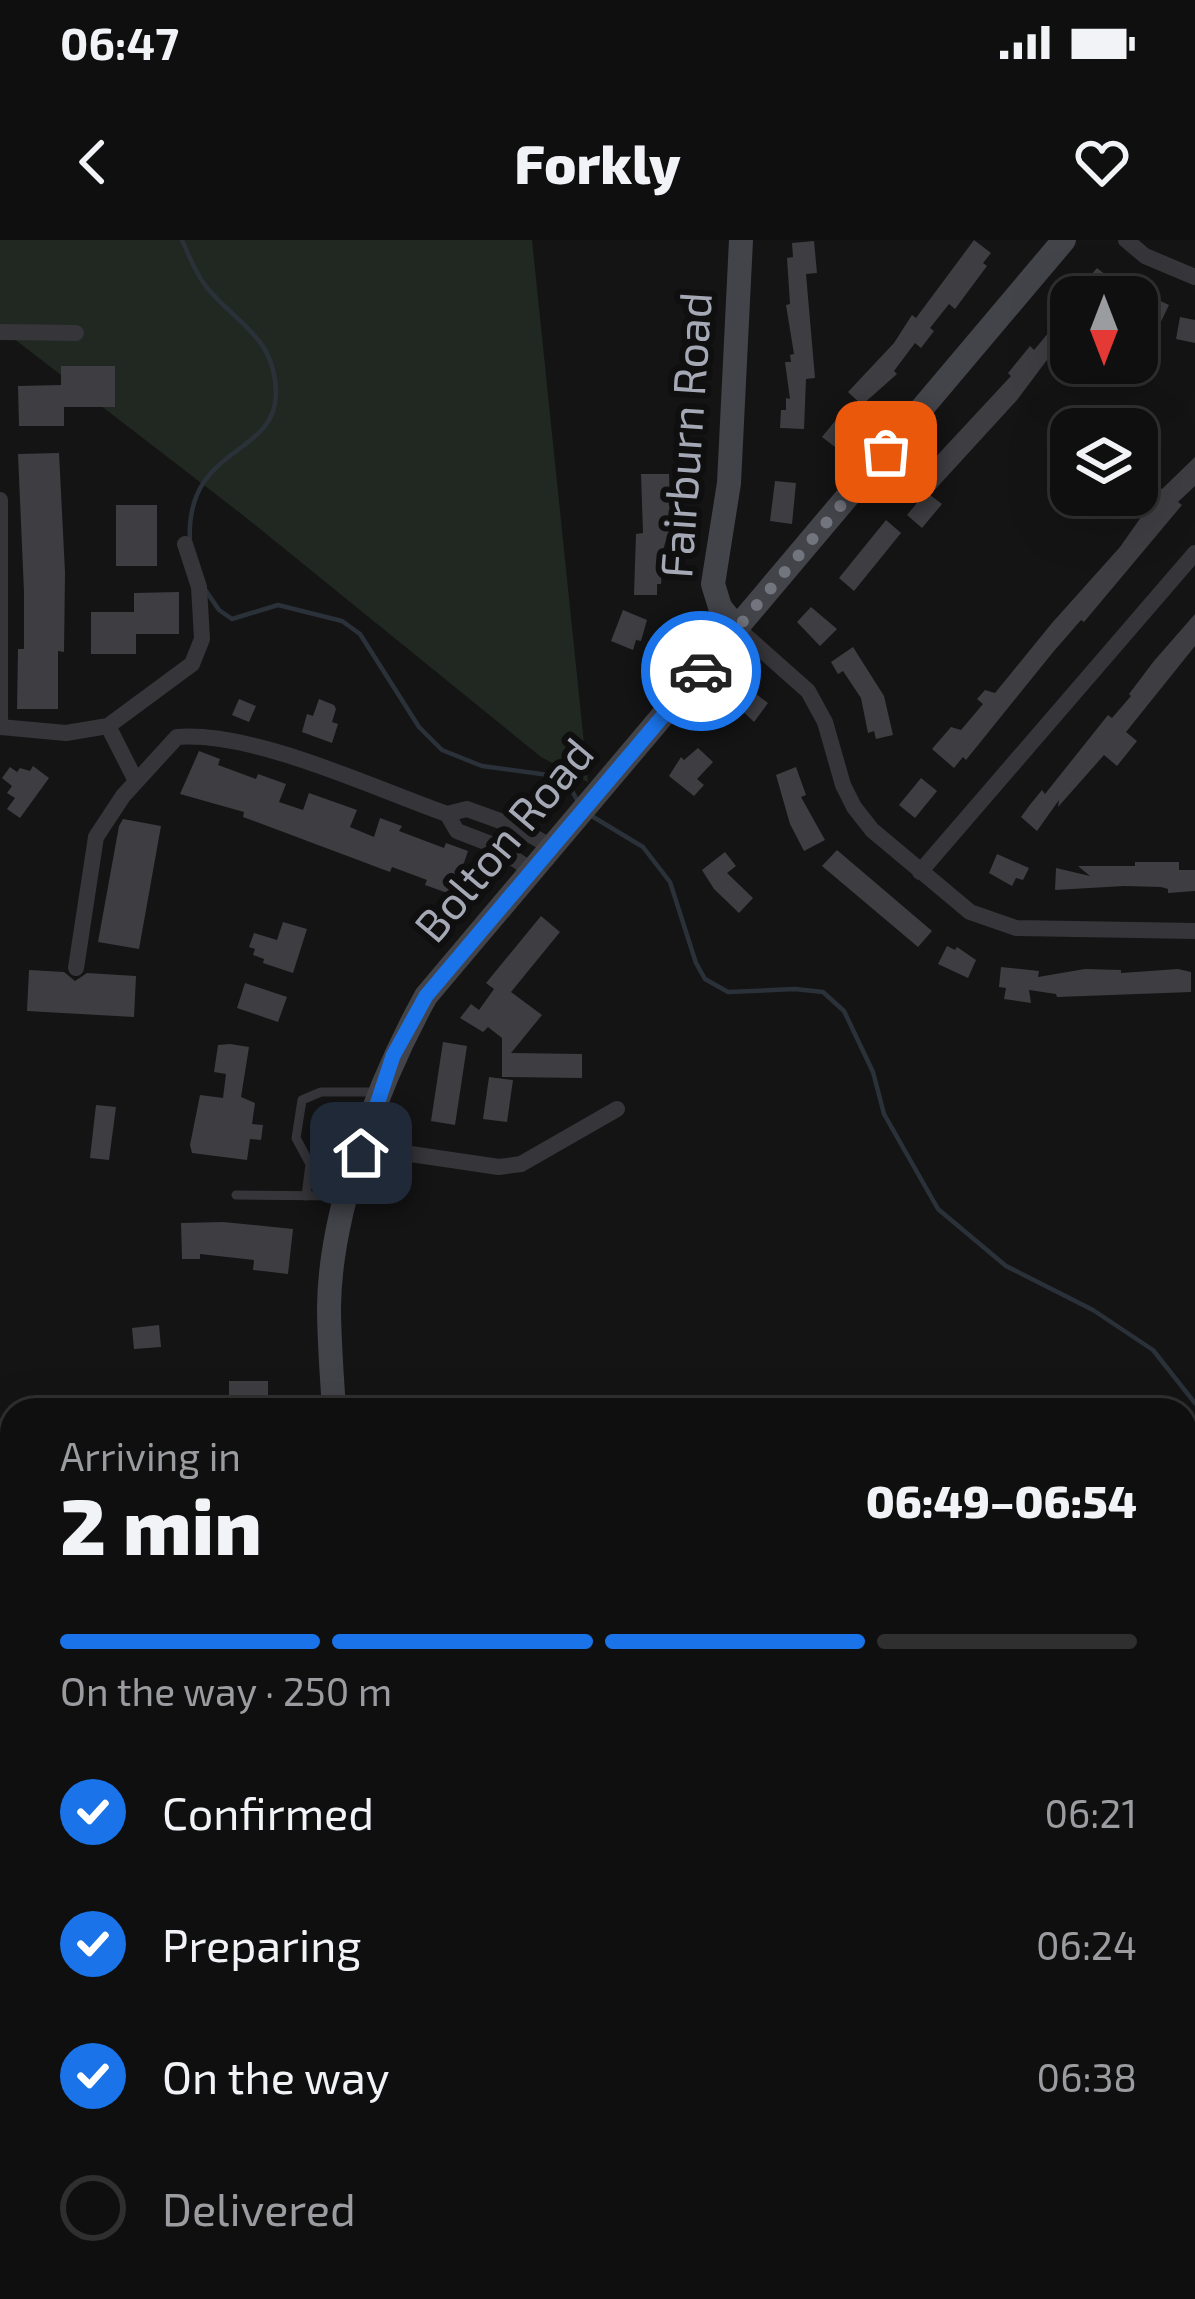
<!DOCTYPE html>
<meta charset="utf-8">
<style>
:root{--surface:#0f0f10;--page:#1d1d1e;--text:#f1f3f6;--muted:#9b9c9f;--line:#2f2f30;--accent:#1a73e8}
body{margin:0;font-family:"Exo 2",sans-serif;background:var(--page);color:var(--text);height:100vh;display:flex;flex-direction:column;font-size:45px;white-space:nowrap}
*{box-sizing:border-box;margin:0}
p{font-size:39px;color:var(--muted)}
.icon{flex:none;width:66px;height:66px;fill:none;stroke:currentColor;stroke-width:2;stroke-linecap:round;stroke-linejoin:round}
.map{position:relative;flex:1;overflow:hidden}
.side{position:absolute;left:0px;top:1158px;width:1197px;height:903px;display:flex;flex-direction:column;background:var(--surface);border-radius:36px 36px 0 0;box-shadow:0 12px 48px #0002,0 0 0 3px var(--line)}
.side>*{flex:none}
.needle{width:78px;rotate:180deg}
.tools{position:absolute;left:1050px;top:36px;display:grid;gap:24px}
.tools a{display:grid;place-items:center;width:108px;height:108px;border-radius:24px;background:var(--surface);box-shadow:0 12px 48px #0002,0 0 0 3px var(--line);font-size:60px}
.pin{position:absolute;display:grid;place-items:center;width:102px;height:102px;color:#fff;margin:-51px;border-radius:24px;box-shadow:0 6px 18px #0006}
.courier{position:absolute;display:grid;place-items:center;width:120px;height:120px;margin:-60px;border:9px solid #1a73e8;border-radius:50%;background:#fff;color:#222;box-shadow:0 3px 15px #0007}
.headline em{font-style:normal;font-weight:800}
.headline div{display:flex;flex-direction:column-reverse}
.headline{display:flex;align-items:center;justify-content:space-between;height:204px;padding:0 60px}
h1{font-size:78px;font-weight:800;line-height:90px}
.bar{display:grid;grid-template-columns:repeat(4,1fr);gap:18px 12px;align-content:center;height:144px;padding:0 60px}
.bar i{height:15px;border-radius:9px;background:var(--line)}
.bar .active{background:var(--accent)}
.bar p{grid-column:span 4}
ol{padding:0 60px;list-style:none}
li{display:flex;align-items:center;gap:36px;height:132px}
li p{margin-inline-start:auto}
li .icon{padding:12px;border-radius:50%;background:var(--accent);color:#fff;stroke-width:4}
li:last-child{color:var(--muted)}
li i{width:66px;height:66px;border:6px solid var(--line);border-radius:50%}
.status{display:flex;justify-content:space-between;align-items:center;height:84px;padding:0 60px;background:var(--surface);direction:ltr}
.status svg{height:33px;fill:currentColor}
header{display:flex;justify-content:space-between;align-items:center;height:156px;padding:0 60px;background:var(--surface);font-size:54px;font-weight:800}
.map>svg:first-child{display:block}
.green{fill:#202821}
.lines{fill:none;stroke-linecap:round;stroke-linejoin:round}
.stream{stroke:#2a3139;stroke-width:4.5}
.building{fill:#3e3e42}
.lane{stroke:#35353a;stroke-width:9}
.street{stroke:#35353a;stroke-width:16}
.secondary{stroke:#43444a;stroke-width:24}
.done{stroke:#72757d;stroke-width:12;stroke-dasharray:0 21.6}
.route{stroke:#1a73e8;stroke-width:15}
.labels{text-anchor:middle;stroke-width:12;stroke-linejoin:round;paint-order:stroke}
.street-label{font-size:45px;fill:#a5a9b5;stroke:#0f0f10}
</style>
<div class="status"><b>06:47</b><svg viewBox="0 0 49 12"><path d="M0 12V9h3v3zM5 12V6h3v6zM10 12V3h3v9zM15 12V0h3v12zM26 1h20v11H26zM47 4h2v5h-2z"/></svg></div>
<header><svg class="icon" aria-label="back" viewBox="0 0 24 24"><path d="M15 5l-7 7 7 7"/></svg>Forkly<svg class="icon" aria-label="heart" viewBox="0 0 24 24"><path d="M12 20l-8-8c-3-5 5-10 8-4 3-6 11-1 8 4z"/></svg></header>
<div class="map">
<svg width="1195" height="2059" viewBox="0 0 1195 2059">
<rect width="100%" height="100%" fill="#141415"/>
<!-- green -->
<g class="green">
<path d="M0 0H532L588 542 541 517 244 276 0 88Z"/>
<path d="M0 1781 12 1790V2049H1185V1831L1195 1829V2059H0Z"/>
</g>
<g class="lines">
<!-- stream -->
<g class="stream">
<path d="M182 0C190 18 196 34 208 49 240 86 275 98 276 153 276 218 184 204 190 303"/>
<path d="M204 348 219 370 232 379 278 365 342 381 360 394 419 487 442 510 482 526 556 536 568 543 578 562"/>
<path d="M590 575 643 607 670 642 696 723 705 739 728 752 795 749 823 752 844 771 873 832 884 874 938 969 1006 1026 1093 1070 1153 1110 1195 1163"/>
</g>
</g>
<!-- building -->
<g class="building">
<path d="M974 0 991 13 983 23 987 26 955 69 949 64 930 88 934 91 921 108 915 103 894 131 897 134 862 165 848 152 894 103 912 75 916 78Z"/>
<path d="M814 1 817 33 806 34 815 138 806 139 804 189 780 188 781 170H786V158L790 159 785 122H791L790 115 794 114 786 65 790 64 787 18 793 17 792 3Z"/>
<path d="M1097 28 1134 57H1099L1083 44Z"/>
<path d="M1137 58 1153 66 1156 59 1169 65 1154 96 1137 87Z"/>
<path d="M1071 66V98L1057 115 1053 112 1017 160 930 255 942 264 922 288 907 275 917 263 908 255 921 239 918 236 1011 136 1008 133 1030 106 1034 110Z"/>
<path d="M1180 77 1195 80V103L1176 99Z"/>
<path d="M61 126H115V167H64V186H19L18 146 61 145Z"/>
<path d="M848 165 865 178 839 210 822 197Z"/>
<path d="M59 213 65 332 64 412 58 411V469H17L18 409H24V352L18 214Z"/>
<path d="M1195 217V246L1178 262 1182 265 1084 382 1081 380 1054 411 966 520 963 517 954 528 932 509 951 487 961 490 983 464 977 459 985 450 995 453 1052 383 1120 307 1153 260 1148 254 1156 244 1162 249Z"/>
<path d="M641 234H669L671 300H666L663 310 661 344H657V355H634L636 294 643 293Z"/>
<path d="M775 241 796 243 792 284 770 281Z"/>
<rect x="116" y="265" width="41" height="61"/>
<path d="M886 280 901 293 854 351 839 338Z"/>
<path d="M179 352V394H136V414H91V372H134V353Z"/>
<path d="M811 367 837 389 820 406 797 382Z"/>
<path d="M623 370 647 380 641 401 636 400 633 410 611 401Z"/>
<path d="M1195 374V406L1126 492 1137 501 1117 526 1104 515 1058 567 1059 560 1037 591 1021 577 1029 566 1042 550 1045 554 1108 475 1112 478 1131 456 1129 454 1154 421Z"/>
<path d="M853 407 884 456 893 495 876 499 874 491 868 493 861 458 843 431 838 434 831 422Z"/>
<path d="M743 444 768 463 754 482 731 460Z"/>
<path d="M239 459 256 466 249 482 232 475Z"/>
<path d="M319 459 334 465 336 469 332 482 338 484 332 503 302 492 307 474 313 476Z"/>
<path d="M698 508 713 522 697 539 704 545 694 556 669 536 681 517 684 520Z"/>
<path d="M199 511 220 519 218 525 256 539 258 534 286 544 279 562 303 570 309 553 357 570 350 587 374 597 380 578 402 586 399 591 444 608 446 603 468 611 453 655 425 645 427 640 392 627 390 632 243 577 244 572 180 554Z"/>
<path d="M33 526 49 538 20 578 7 569 15 558 7 553 12 546 2 538 10 527 17 532 20 528 30 531Z"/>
<path d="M796 527 806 555 801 557 825 600 804 611 790 584 776 535Z"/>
<path d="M921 538 937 551 915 578 899 565Z"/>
<path d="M123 579 161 586 139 709 98 702 119 586Z"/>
<path d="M837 610 932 691 918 707 822 626Z"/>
<path d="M725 612 736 626 727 633 753 658 739 673 714 649 702 630Z"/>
<path d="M997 614 1029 628 1023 640 1016 638 1012 646 989 633Z"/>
<path d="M1135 622H1179V630H1195V651L1168 653V649L1161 647 1124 646 1055 650 1056 628 1090 636 1078 626H1135Z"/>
<path d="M541 676 560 692 511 752 542 775 511 813 582 814V838L502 837V798L488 787 483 792 460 778 471 764 479 770 494 749 486 743Z"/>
<path d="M283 682 307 689 293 733 263 723 264 719 253 715 255 709 249 707 254 693 277 700Z"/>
<path d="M947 706 955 710 957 707 976 720 968 738 938 724Z"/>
<path d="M1001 727 1039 731 1038 737 1085 729 1121 730V733L1178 729 1191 732V752L1057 757 1056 754 1029 750 1031 763 1004 759 1006 748 999 747Z"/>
<path d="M29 730 64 732 75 741 87 733 136 736 134 777 27 771Z"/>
<path d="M245 743 287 757 278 782 237 768Z"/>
<path d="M443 802 467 806 455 885 431 881Z"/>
<path d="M230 804 249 807 241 857 255 863 252 884 263 885 261 900 250 899 247 920 192 913 190 905 200 855 223 858 226 834 214 832 218 805Z"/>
<path d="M489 837 513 840 507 882 483 879Z"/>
<path d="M96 865 116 867 109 920 90 918Z"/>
<path d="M223 982 293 989 288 1034 253 1030 254 1020 200 1014V1019H182L181 983Z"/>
<path d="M159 1085 161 1107 134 1109 132 1088Z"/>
<path d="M229 1141H268V1160L229 1162Z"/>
</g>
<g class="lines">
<!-- lane -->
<g class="lane">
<path d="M697 436 719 453 737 434"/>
<path d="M236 955 343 956"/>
<path d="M306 956 310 924 296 898 302 860 321 852H376"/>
<path d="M0 1644 12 1617"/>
<path d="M0 1766 12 1772"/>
<path d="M0 1918 12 1920"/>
<path d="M1057 2049 1060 2059"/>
<path d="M26 2059 28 2049"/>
<path d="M232 2059 235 2049"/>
<path d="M445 2059 453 2049"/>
</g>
<!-- street -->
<g class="street">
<path d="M1126 0 1145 16 1195 37"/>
<path d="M0 92 76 93"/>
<path d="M0 260V487L66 493 108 486 192 424 202 399 199 347 185 304"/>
<path d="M737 388 808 451 825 482 843 545 854 567 872 590 970 672 1016 688 1195 691"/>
<path d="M108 486 136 541"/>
<path d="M447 574 457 591 496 606 532 631"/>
<path d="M920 632 1195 313"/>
<path d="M76 728 96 597 123 556 177 497C254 491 373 548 447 574L467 569 517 587 553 608"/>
<path d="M363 907 499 927 521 924 617 869"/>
</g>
<!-- secondary -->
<g class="secondary">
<path d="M737 388 720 367 713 344 729 243 741 0"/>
<path d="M334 1170C332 1136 329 1101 329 1067 330 969 379 841 426 756L1064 0"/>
<path d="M111 2059 114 2049"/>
</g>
</g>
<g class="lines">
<!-- done -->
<path class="done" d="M701 431 886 212"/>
<!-- route -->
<path class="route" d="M361 913 393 816 426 756 701 431"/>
</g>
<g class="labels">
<!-- street labels -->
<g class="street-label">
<text transform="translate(686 195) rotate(-86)" y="16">Fairburn Road</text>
<text transform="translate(504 600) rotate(-50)" y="16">Bolton Road</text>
</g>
</g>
</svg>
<div class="tools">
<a><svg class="needle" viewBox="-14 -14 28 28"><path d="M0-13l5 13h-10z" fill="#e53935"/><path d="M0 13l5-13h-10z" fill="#9b9c9f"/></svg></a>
<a><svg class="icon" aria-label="layers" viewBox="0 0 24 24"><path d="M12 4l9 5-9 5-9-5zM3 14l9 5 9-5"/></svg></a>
</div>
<div class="pin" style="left:886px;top:212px;background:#ea580c"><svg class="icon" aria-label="bag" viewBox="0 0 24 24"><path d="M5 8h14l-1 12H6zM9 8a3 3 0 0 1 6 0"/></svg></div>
<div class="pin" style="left:361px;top:913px;background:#1f2937"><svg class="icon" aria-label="home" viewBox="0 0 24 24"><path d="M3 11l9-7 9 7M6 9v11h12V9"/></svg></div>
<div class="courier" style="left:701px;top:431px"><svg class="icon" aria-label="car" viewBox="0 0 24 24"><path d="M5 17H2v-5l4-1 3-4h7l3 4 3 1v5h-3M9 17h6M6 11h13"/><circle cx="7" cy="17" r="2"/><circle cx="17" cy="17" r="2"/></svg></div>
<section class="side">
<div class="headline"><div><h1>2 min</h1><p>Arriving in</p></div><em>06:49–06:54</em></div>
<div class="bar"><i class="active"></i><i class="active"></i><i class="active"></i><i></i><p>On the way · 250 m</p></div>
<ol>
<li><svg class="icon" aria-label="check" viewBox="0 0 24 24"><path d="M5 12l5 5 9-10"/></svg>Confirmed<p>06:21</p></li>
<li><svg class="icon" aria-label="check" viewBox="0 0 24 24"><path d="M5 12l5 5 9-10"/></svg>Preparing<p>06:24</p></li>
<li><svg class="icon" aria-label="check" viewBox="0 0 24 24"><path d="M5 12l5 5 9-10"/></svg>On the way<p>06:38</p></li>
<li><i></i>Delivered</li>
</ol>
</section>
</div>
